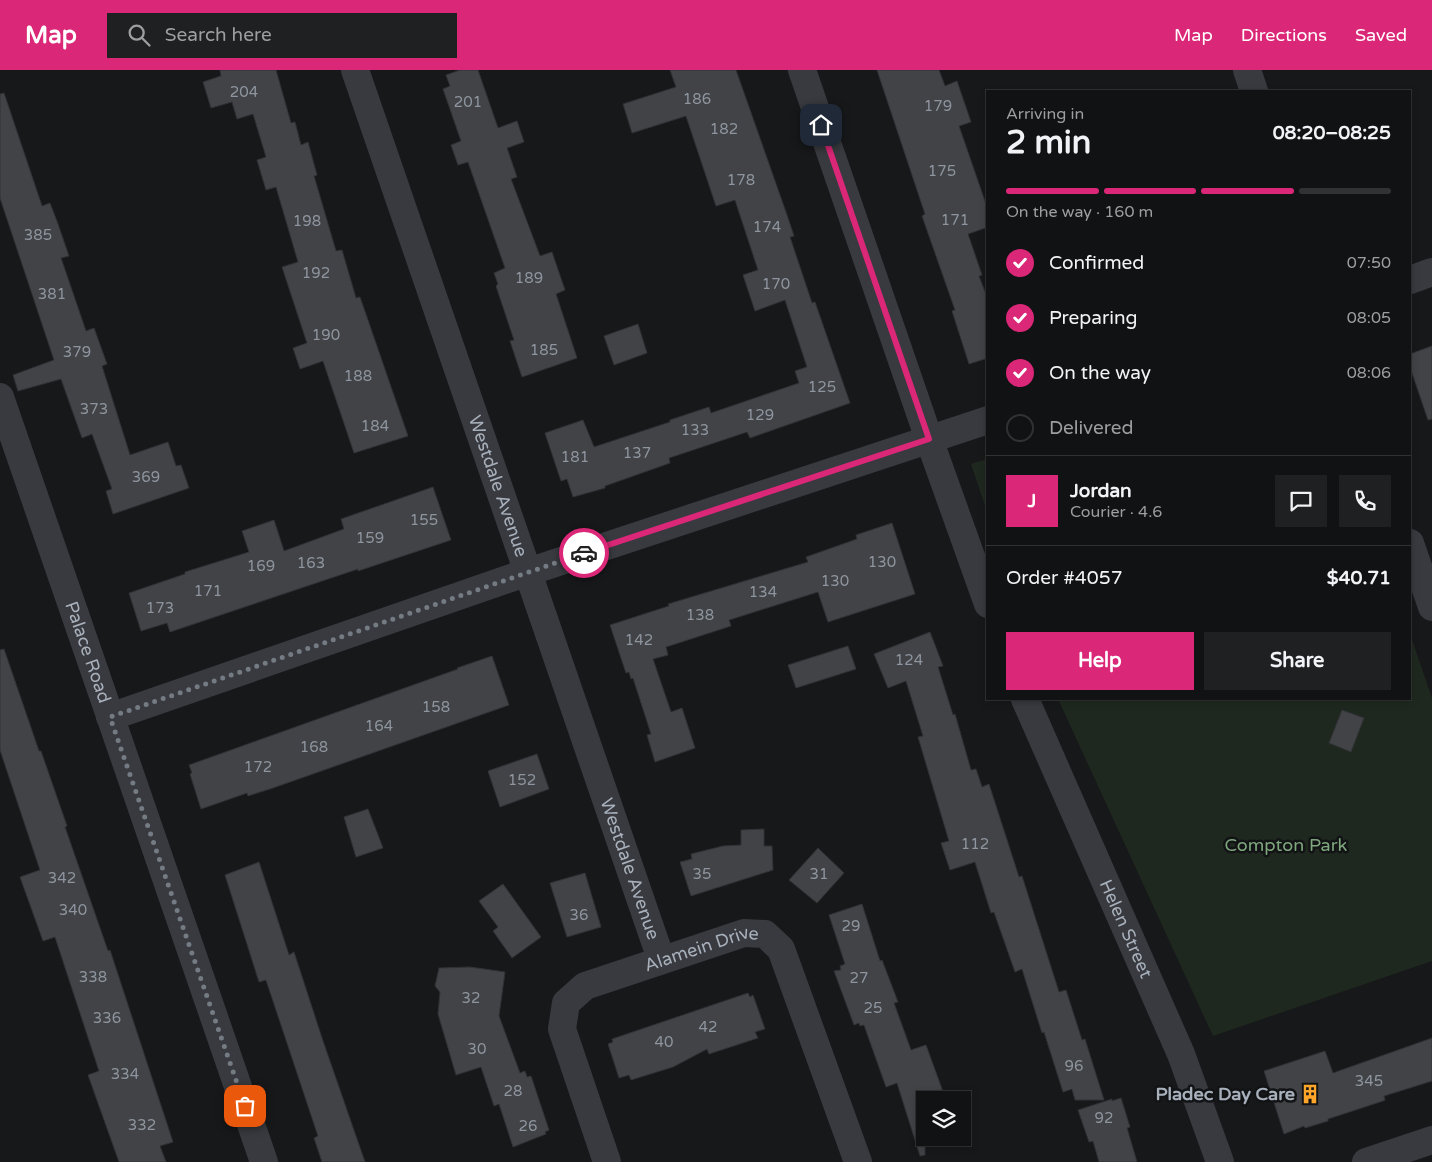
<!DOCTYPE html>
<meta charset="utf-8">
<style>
:root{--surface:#111214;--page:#1e2022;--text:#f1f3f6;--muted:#9c9ea0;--line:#303234;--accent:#db2777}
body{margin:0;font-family:"Varela Round",sans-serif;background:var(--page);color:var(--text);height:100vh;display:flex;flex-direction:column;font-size:19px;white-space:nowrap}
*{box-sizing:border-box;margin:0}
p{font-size:16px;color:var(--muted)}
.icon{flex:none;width:28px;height:28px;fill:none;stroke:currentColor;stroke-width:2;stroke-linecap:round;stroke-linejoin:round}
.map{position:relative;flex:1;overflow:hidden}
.drawer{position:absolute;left:986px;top:20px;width:425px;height:610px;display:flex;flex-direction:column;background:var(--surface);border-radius:0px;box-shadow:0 2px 8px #0003,0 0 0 1px var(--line)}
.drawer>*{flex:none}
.fabs{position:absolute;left:916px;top:1021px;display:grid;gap:10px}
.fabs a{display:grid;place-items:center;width:55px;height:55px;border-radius:0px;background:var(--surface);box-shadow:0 2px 8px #0003,0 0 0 1px var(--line);font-size:25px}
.pin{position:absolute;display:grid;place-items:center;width:42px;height:42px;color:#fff;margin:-21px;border-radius:10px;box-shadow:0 2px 8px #0006}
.courier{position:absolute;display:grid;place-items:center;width:50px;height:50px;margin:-25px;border:4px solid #db2777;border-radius:50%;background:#fff;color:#222;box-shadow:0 1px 6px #0007}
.head em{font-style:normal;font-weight:700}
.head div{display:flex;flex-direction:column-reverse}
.head{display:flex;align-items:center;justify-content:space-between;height:85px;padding:0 20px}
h1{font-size:32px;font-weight:700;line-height:38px}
.bar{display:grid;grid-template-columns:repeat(4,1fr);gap:8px 5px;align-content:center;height:60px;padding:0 20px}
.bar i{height:6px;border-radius:4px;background:var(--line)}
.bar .on{background:var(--accent)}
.bar p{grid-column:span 4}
.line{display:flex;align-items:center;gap:12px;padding:0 20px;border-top:1px solid var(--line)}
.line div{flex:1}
.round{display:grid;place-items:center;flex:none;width:52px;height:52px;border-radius:0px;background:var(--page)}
ol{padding:0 20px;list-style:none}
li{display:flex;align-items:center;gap:15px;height:55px}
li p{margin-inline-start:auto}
li .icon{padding:5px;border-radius:50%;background:var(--accent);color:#fff;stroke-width:4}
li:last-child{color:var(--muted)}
li i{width:28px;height:28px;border:2px solid var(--line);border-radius:50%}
.action{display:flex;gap:10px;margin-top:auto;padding:10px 20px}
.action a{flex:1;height:58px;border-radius:0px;background:var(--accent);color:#fff;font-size:20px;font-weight:700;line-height:58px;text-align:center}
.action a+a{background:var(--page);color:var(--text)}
header{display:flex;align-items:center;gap:30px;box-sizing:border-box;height:70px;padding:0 25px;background:var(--accent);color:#fff}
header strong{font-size:24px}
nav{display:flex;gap:28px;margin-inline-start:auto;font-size:18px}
.search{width:350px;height:45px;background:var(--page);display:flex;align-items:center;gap:12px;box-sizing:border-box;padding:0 18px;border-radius:0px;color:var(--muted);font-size:19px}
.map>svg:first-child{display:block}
.green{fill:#1f281f}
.building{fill:#414347;stroke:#313236}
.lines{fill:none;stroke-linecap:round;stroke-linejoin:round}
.minor{stroke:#383a3f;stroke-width:28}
.tertiary{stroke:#383a3f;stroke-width:28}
.done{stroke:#757b83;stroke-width:5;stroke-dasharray:0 9}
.route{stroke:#db2777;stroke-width:6}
.labels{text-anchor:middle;stroke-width:5;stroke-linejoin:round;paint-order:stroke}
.number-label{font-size:15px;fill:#8e959e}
.street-label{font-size:18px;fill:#a8b0bb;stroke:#121315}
.park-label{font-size:18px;fill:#7fa77e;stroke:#121315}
.poi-label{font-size:18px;font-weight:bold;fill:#a8b0bb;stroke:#121315;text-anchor:end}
</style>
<header>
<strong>Map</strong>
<div class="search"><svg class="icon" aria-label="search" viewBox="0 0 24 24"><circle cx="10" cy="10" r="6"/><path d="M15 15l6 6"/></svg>Search here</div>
<nav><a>Map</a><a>Directions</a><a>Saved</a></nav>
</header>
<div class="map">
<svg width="1432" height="1092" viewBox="0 0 1432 1092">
<rect width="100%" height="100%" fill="#17181a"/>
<!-- green -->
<g class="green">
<path d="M987 389H988L987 442 971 394Z"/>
<path d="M1410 564 1432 628V891L1213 966 1058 629H1410Z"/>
</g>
<!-- building -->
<g class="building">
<path d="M220 0H276L291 53 295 52 301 75 308 72 317 105 314 106 336 181 342 180 356 228 360 227 408 366 354 383 323 291 300 299 293 278 307 273 282 197 298 192 276 117 266 120 257 90 266 87 253 44 237 49 232 32 211 38 203 12 221 6Z"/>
<path d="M460 0H478L498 58 517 51 524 72 507 78 517 107 511 109 540 186 552 182 565 220 556 224 577 288 522 307 510 271 514 270 496 216 498 214 494 203 505 198 468 92 458 95 451 75 461 71 443 19 450 16 446 5Z"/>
<path d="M670 0H736L787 145 794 166 790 167 812 233 815 232 850 333 750 368 747 362 669 388 670 393 605 416V418L573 427 567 409 561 411 545 363 583 350 594 377 670 352V350L709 337 711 343 799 313 795 301 807 297 785 230 755 241 743 205 758 200 735 130 716 136 686 46 632 63 623 34 676 17Z"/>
<path d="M877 0H939L945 16 957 11 971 52 959 56 988 140V157L968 164 982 205 979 206 988 230V288L969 294 952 241 955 240 922 146 925 144Z"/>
<path d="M4 23 42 136 50 133 58 154 69 186 61 188 86 261 94 258 107 294 102 296 130 385 168 372 176 396 181 395 189 418 113 444 106 421 112 419 92 364 82 368 61 309 18 321 13 305 54 290 0 128V24Z"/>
<path d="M638 254 647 283 614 295 604 266Z"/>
<path d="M1432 276V349L1428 350 1410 297V284Z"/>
<path d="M433 417 451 470 358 501V499L170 562 167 553 141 561 129 523 185 504V502L249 482 242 461 274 450 284 481 344 459 341 449Z"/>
<path d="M892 453 915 524 828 552 818 522 729 550 731 556 666 577 668 585 653 589 671 642 682 638 695 678 655 692 647 665 651 664 633 608 631 609 629 602 626 603 610 555 669 536 668 534 808 492 806 487 857 469 856 465Z"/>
<path d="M930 562 943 596 938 597 953 645 955 644 971 700 976 699 982 717 989 714 1019 807 1022 806 1059 922 1066 920 1082 970 1085 969 1104 1030H1075L1072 1019 1063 1022 1044 962 1042 963 1022 899 1015 902 994 842 991 843 975 792 950 800 941 773 949 771 918 667 923 666 906 611 888 618 874 584Z"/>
<path d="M848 576 856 599 796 618 788 595Z"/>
<path d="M4 579 39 681H41L67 756 65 757 108 881 110 880 173 1072 160 1076 166 1092H119L88 1005 99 1001 55 867 43 871 20 807 40 800 0 680V580Z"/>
<path d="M492 586 509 635 273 718 248 726 247 723 201 739 190 704 192 703 189 695 458 599 457 598Z"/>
<path d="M1342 640 1364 648 1351 682 1329 673Z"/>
<path d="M537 684 549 719 500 737 488 701Z"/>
<path d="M368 739 383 778 356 787 344 747Z"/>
<path d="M764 759V776H772L773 800 691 826 680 792 692 789 691 784 723 776 741 775V760Z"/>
<path d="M818 778 844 803 817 833 789 810Z"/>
<path d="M259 792 289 885 294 882 323 971 365 1092H322L314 1068 318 1066 266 910 259 912 225 805Z"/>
<path d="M585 803 601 857 567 867 550 813Z"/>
<path d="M503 814 541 867 512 888 493 861 498 857 479 831Z"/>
<path d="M862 834 880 891 882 890 898 932 894 933 911 980 926 975 946 1030H925V1085L920 1086 897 1013 886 1017 864 955 860 956 859 953 854 955 834 901 841 900 840 896 845 894 829 845Z"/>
<path d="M470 897 505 902 499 946 520 1003 525 1001 527 1007 531 1006 549 1060 545 1062 546 1064 513 1077 499 1034 494 1036 481 997 456 1005 438 944 440 922 435 916 439 898Z"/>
<path d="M748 923 750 927 753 925 765 959 755 962 758 968 709 984 707 979 673 997 631 1010 629 1005 619 1008 608 974 613 972 612 969Z"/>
<path d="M1432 968V1011L1384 1026 1385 1030 1383 1031 1328 1049V1051L1305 1058 1304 1056 1284 1064 1264 1001 1325 981 1333 1003Z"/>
<path d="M1121 1028 1130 1057 1127 1058 1137 1092H1099L1093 1071 1089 1072 1078 1040 1112 1029V1031Z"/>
</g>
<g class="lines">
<!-- minor -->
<g class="minor">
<path id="s1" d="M355 0 661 889"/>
<path d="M802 0 929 369 988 534"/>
<path d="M1247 0 1254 21"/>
<path d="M1410 210 1432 202"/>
<path d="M1410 473 1432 537"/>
<path id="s2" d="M1025 629 1181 984 1220 1092"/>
<path d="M110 647 528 502 988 350"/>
<path id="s3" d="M607 1092 562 959 566 933 585 916 744 863 765 864 781 879 858 1092"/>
<path d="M1366 1092 1432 1070"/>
</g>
<!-- tertiary -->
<path class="tertiary" id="s4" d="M0 327 264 1092"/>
</g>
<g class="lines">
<!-- done -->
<path class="done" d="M245 1036 110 647 584 483"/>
<!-- route -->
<path class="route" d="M584 483 929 369 821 55"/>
</g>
<!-- icons -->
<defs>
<symbol id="building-bare" viewBox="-9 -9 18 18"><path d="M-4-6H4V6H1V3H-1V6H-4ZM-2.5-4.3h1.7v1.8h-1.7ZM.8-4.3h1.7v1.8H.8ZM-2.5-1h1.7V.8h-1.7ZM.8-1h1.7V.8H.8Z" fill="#ffa62a" stroke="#121315" stroke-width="2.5" paint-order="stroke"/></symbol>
</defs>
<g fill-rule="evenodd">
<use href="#building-bare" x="1296" y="1010" width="28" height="28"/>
</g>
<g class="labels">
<!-- number labels -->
<g class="number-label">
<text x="244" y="27">204</text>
<text x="697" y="34">186</text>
<text x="468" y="37">201</text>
<text x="938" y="41">179</text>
<text x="724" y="64">182</text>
<text x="942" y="106">175</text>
<text x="741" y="115">178</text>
<text x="955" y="155">171</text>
<text x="307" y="156">198</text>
<text x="767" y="162">174</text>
<text x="38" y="170">385</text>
<text x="316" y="208">192</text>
<text x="529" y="213">189</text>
<text x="776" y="219">170</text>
<text x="52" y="229">381</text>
<text x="326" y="270">190</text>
<text x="544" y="285">185</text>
<text x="77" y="287">379</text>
<text x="358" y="311">188</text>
<text x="822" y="322">125</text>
<text x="94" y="344">373</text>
<text x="760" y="350">129</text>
<text x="375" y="361">184</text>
<text x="695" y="365">133</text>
<text x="637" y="388">137</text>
<text x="575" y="392">181</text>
<text x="146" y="412">369</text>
<text x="424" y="455">155</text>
<text x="370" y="473">159</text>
<text x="882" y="497">130</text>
<text x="311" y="498">163</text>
<text x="261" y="501">169</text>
<text x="835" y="516">130</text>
<text x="208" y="526">171</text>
<text x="763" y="527">134</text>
<text x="160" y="543">173</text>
<text x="700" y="550">138</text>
<text x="639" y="575">142</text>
<text x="909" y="595">124</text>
<text x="436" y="642">158</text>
<text x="379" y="661">164</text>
<text x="314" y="682">168</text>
<text x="258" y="702">172</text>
<text x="522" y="715">152</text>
<text x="975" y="779">112</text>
<text x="702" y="809">35</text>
<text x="819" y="809">31</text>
<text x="62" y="813">342</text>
<text x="73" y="845">340</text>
<text x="579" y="850">36</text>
<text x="851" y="861">29</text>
<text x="93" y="912">338</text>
<text x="859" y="913">27</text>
<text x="471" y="933">32</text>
<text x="873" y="943">25</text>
<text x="107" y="953">336</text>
<text x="708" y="962">42</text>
<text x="664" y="977">40</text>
<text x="477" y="984">30</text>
<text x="1074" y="1001">96</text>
<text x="125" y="1009">334</text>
<text x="1369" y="1016">345</text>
<text x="513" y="1026">28</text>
<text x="1104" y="1053">92</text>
<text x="142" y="1060">332</text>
<text x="528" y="1061">26</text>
</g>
<!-- street labels -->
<g class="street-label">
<text dy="6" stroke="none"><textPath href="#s1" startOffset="440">Westdale Avenue</textPath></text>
<text dy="6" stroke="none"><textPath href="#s4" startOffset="270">Palace Road</textPath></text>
<text dy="6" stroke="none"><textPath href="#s1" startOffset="845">Westdale Avenue</textPath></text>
<text dy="6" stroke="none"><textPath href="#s2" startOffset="251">Helen Street</textPath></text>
<text dy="6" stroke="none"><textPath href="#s3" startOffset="315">Alamein Drive</textPath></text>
</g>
<!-- park labels -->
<g class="park-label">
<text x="1286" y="781">Compton Park</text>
</g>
<!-- poi labels -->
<g class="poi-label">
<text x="1295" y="1030">Pladec Day Care</text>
</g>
</g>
</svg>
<div class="fabs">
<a><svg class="icon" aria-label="layers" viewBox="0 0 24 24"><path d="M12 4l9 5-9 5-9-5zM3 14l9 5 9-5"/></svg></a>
</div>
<div class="pin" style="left:245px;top:1036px;background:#ea580c"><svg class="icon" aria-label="bag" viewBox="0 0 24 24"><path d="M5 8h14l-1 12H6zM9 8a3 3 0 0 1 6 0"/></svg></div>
<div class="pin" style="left:821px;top:55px;background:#1f2937"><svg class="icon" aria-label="home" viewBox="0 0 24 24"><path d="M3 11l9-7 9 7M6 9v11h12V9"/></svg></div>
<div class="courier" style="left:584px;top:483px"><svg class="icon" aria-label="car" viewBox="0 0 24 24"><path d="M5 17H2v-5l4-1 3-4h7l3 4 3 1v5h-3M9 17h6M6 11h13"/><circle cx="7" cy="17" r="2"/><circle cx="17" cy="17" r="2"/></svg></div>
<section class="drawer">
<div class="head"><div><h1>2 min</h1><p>Arriving in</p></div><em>08:20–08:25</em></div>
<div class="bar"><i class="on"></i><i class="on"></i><i class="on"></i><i></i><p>On the way · 160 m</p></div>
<ol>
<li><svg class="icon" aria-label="check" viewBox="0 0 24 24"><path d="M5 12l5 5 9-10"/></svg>Confirmed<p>07:50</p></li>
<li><svg class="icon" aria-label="check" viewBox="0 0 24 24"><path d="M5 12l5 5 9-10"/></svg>Preparing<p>08:05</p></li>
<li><svg class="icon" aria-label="check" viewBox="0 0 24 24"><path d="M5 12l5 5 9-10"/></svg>On the way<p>08:06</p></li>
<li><i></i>Delivered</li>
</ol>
<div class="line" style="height:90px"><b class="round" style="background:var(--accent);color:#fff">J</b><div><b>Jordan</b><p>Courier · 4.6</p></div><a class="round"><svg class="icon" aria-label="chat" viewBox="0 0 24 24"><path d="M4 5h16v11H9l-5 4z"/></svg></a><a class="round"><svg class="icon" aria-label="phone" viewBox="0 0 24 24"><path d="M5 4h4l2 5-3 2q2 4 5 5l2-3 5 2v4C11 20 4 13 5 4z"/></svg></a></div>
<div class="line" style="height:65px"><div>Order #4057</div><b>$40.71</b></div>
<div class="action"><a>Help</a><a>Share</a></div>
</section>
</div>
